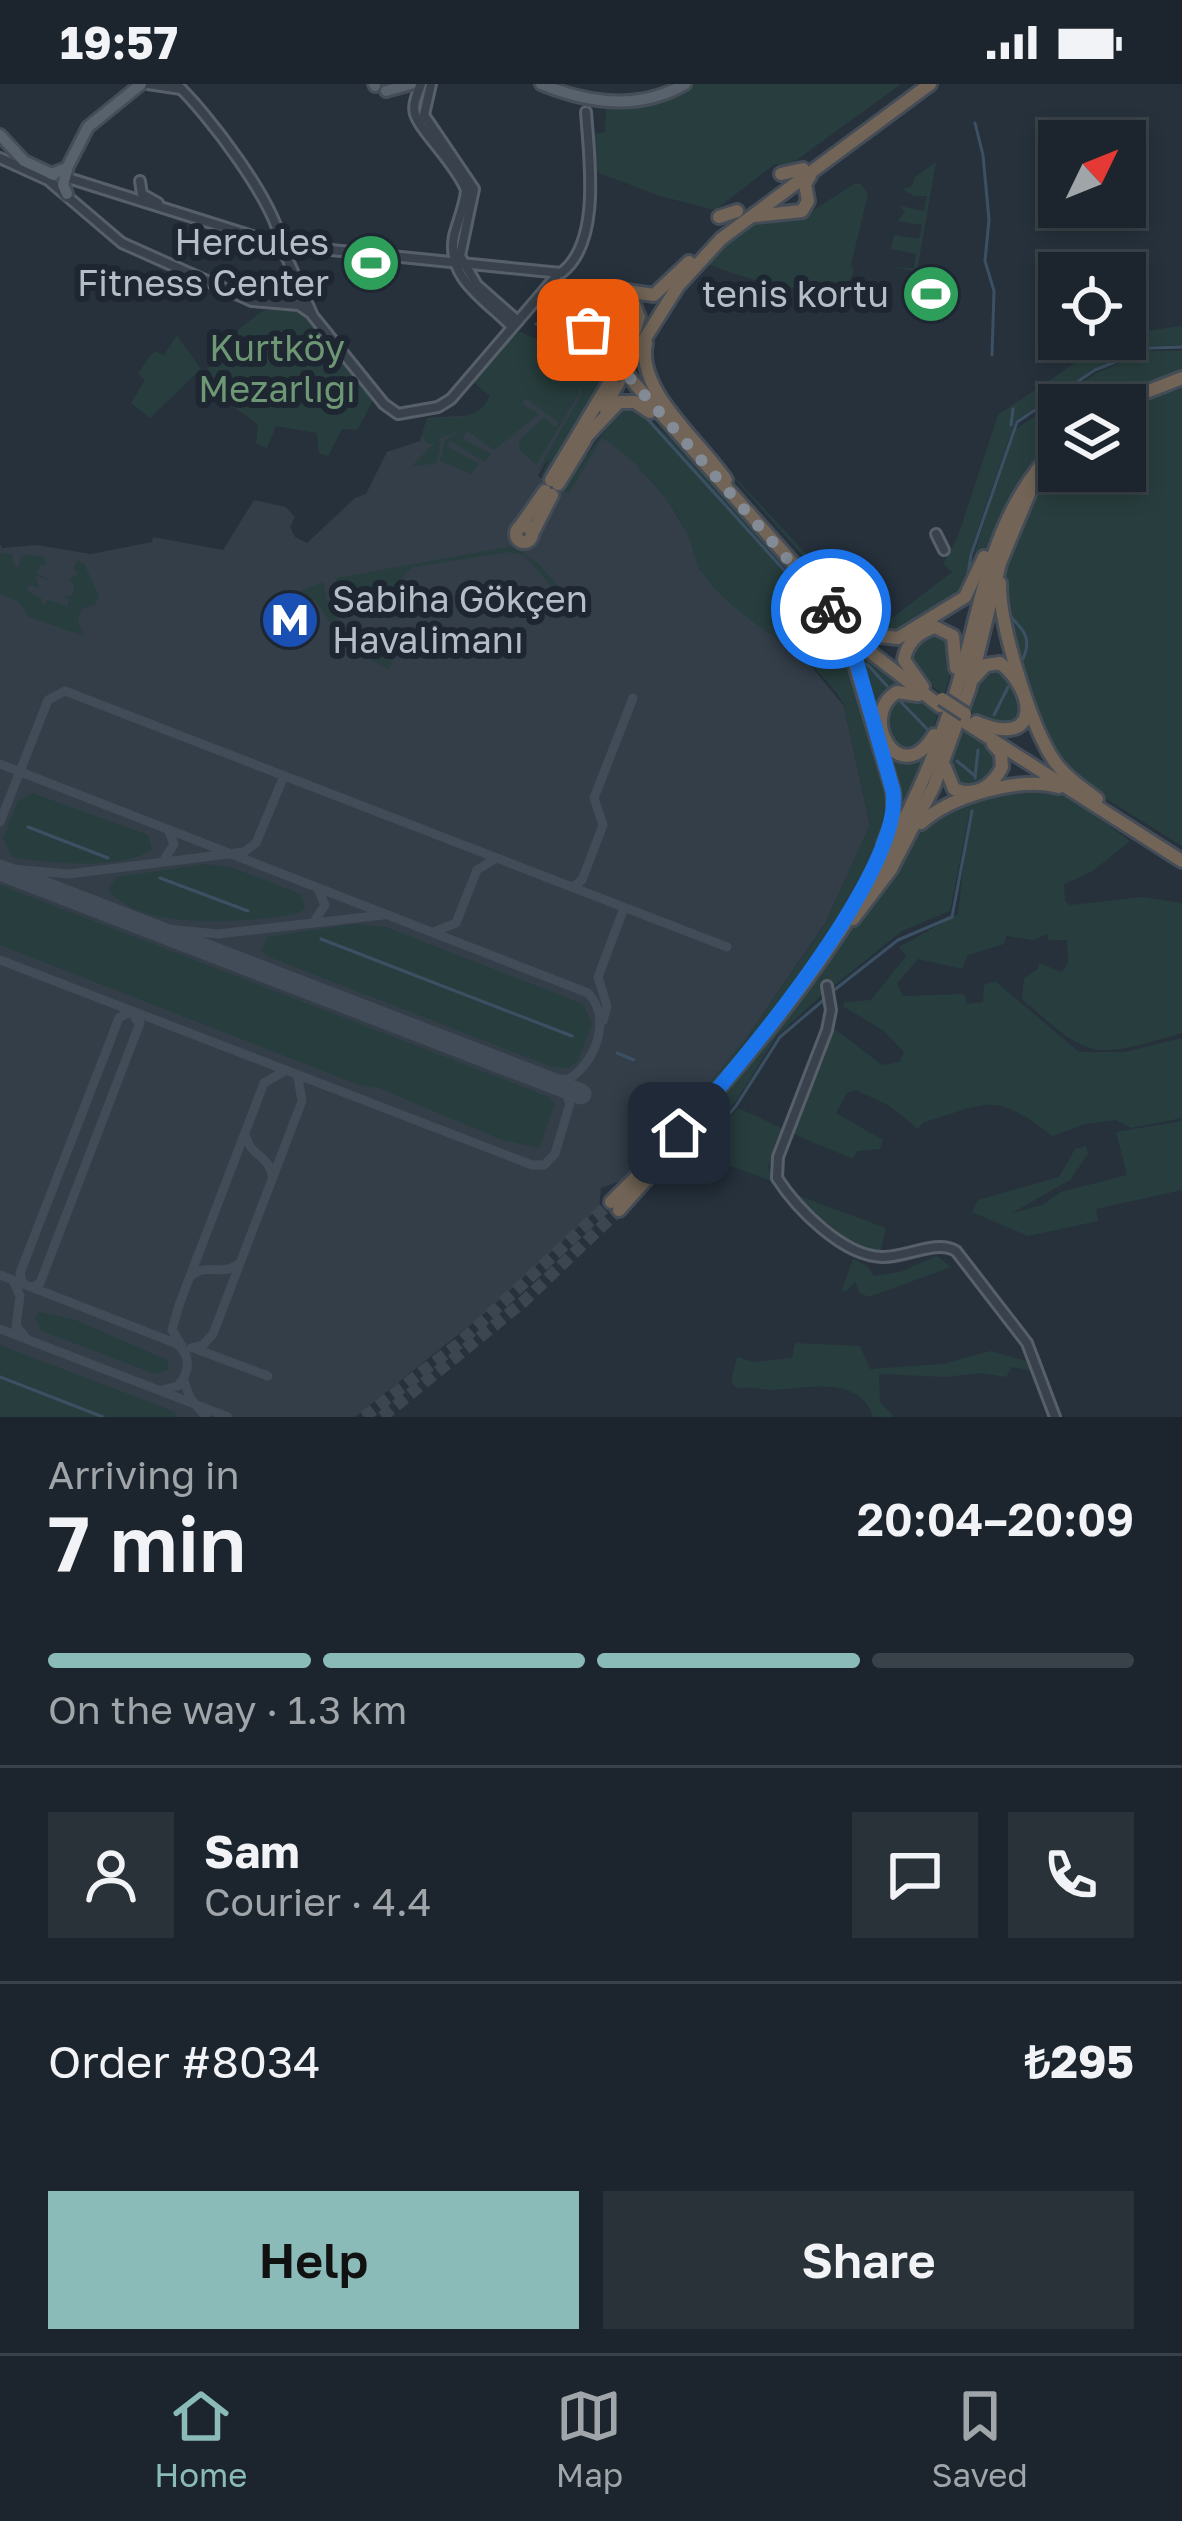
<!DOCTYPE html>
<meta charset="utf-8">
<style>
:root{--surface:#1c252d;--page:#293139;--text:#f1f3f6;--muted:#a0a5aa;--line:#3a4249;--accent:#8bbbb9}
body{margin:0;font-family:"Golos Text",sans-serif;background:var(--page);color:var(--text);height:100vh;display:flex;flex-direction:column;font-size:45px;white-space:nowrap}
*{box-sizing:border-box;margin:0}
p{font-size:39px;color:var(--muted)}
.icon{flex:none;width:66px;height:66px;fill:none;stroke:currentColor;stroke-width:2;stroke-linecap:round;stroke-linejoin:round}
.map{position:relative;height:1333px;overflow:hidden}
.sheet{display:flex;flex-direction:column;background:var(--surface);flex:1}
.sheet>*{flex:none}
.needle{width:78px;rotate:47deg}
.tools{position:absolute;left:1038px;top:36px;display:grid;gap:24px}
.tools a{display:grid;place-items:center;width:108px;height:108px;border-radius:0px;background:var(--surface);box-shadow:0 6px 18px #0003,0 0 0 3px var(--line);font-size:60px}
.pin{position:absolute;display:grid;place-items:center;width:102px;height:102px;color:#fff;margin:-51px;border-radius:24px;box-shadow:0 6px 18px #0006}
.courier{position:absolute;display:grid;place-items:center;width:120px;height:120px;margin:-60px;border:9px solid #1a73e8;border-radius:50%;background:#fff;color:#222;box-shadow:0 3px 15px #0007}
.headline em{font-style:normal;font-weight:600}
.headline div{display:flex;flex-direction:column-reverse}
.headline{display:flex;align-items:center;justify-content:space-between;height:204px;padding:0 48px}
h1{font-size:78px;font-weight:600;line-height:90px}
.bar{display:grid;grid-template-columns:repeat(4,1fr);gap:18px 12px;align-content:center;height:144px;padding:0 48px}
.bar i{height:15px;border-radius:9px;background:var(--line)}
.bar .current{background:var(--accent)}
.bar p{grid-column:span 4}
.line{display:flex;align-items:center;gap:30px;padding:0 48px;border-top:3px solid var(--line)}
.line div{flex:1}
.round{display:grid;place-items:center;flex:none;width:126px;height:126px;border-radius:0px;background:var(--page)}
.primary-button{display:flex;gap:24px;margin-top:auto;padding:24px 48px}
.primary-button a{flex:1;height:138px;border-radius:0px;background:var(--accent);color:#111;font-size:48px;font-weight:600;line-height:138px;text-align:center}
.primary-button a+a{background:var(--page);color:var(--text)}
.status{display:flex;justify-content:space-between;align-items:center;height:84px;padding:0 60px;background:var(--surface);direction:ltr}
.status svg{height:33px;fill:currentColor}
.menu{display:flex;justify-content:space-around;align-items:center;height:168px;border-top:3px solid var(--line);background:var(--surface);font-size:33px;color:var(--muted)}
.menu a{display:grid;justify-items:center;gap:6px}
.menu .current{color:var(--accent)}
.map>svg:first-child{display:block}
.airport{fill:#333e49}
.green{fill:#283e3e}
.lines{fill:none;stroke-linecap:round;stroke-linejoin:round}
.stream{stroke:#3c5064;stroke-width:3}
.taxiway{stroke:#414c58;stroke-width:9}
.runway{stroke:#414c58;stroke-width:21}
.highway-tunnel{stroke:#3b4651;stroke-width:12;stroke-dasharray:12 6;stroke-linecap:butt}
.minor-casing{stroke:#57606a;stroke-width:14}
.major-casing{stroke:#454e58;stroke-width:16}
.highway-casing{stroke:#444d57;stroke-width:18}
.minor{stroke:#39424c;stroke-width:8}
.major{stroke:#57626c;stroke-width:10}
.highway{stroke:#726557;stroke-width:12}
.highway-bridge-casing{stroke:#444d57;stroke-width:18;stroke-linecap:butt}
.highway-bridge{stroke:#726557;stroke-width:12}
.done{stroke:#838c96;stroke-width:12;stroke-dasharray:0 21.6}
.route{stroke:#1a73e8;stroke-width:15}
.labels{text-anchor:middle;stroke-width:12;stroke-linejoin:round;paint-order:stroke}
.poi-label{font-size:36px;fill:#b5bdc7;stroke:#1e2731;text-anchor:end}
.park-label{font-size:36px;fill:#6e9774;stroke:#1e2731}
</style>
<div class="status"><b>19:57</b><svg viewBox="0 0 49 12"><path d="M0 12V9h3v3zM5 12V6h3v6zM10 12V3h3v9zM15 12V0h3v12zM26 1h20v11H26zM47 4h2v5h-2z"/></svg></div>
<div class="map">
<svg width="1182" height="1333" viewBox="0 0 1182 1333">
<rect width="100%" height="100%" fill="#26313c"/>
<!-- airport -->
<path class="airport" d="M521 248 555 265 586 302 538 392 568 409 602 353 628 371 667 415 689 452 700 486 797 565 844 622 870 741 826 838 745 956 698 1013 624 1096 601 1104 599 1124 484 1230 355 1333H0V460L2 464 37 461 91 470 152 458 153 453 223 466 254 416 286 423 295 433 290 443 295 453 307 459 355 414 366 410 387 368 420 357 427 334 477 331 484 325 491 310 487 287Z"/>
<!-- green -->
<g class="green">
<path d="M689 0H901L787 83 775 80 715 126 660 112 597 88 591 51 605 48 606 24Z"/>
<path d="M936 78 917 187 889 183 914 184 916 170 891 165 894 151 919 155 922 141 898 137 905 128 900 122 924 127 927 112H914L902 105 912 102 914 94Z"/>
<path d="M854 100H861L868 110 851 181 854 187 846 205C811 213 739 194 706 179L751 138 806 131Z"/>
<path d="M617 199 632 203 621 204 586 225 613 283 545 392H541L550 375 538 386 582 310 579 299V310L536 381 520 366 519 357 544 333 555 343 559 339 525 314 522 320 539 330 494 366 467 347 463 355 491 370 484 378 450 356 447 362 479 380 471 390 440 377 445 356 465 344 437 356 441 359 437 379 411 383 434 359 428 360 422 352 427 334C452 333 478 338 490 312L472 297 518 248 554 261 569 277C575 245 573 210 617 199Z"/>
<path d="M264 226 300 227 373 317 357 346 342 345 328 372 319 369 317 349 276 342 267 364 256 360 258 340 198 298 239 245Z"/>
<path d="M1182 242V261L1147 262 1094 285 1015 337 973 459 966 506C933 528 902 561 864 541L702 358 866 534 888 537 952 488 943 480 958 452 998 331 1097 264 1137 248Z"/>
<path d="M177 251 201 285 150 334 131 319 145 296 138 289 154 267 164 271Z"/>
<path d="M1150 267H1182V291L1106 321H1059V354L1008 418 972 493 970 484 1012 348 1096 289Z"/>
<path d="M1182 304V762L1084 701 1050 666 1027 603 1001 503 1003 485 1037 402 1059 375V387H1125V325Z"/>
<path d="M626 319C661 333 818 506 840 544 860 580 878 667 891 711 892 801 725 989 665 1059L659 1057 745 956 826 839 870 740 844 621C809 560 737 542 701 487 694 477 693 462 688 451 669 412 638 377 602 354L568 410 561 405Z"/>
<path d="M514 462 540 481 576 523 574 530 567 529 572 526 524 471 508 468 413 483C395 495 396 520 375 531L352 527 338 513 336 494Z"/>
<path d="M0 469 12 470 14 482H19L21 471 44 472 46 482 40 481 37 489 52 497 36 492 39 504 30 501 26 506 41 514 43 521 48 516 68 522 69 515 61 512H71L75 503 69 495 79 490 73 485 77 477 84 479 99 513 95 521 82 524 78 536 84 552 29 533 19 518 0 510Z"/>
<path d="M324 498C325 541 362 554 396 568L389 586 346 562 313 513V520L298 537 285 534 297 508Z"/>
<path d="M849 548 910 606 882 620 888 665 926 668 899 728Z"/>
<path d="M926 548 947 551 954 576 944 611 910 586 911 561Z"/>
<path d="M1000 582C1014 600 1025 617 1018 641L987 640 966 625 980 588Z"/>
<path d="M898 609 913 611 939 627 929 654 917 669 897 667 883 634Z"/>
<path d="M961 641 995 664 998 687 976 704 954 701 948 677Z"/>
<path d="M1019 703 1062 707 1130 757 1093 787 1064 800 1065 817 1070 821 1143 813 1182 819V949C1092 975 1092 977 1022 915L1024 894 1038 885 1039 879 1062 888 1068 879 1067 856H1049L1047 850 1033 856 1006 852 1004 860 968 871 962 885 918 875 897 899 903 912 964 910 967 920 983 918 984 901 995 897 1079 968H1125L1182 954V1034L1131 1044 1116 1036 1085 1040 1053 1052C993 1007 990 1018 922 1039L918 1045 890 1022 856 1006 847 1009 836 1029 883 1056 880 1065 857 1067 853 1075 791 1049 831 942 882 981 900 978 904 968 885 948 843 922 845 918 871 916 906 872 899 863 958 830 970 726 950 827 902 847 831 904 825 901 824 909 776 953 737 1016 691 1067 679 1064 827 880 924 739Z"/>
<path d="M32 709 148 751 152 765C123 787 48 779 12 773L3 754 17 718Z"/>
<path d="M207 780 233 784 301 810 305 824 299 829C253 838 139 849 108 805L117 793Z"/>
<path d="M0 801 549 1013 555 1020 539 1064 502 1056 379 1004 359 1001 0 861Z"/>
<path d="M354 840 386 843 583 920 592 940 578 977 568 984 552 983 269 873 261 866 268 853Z"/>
<path d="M738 1024 784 1045 768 1083 774 1098 698 1070Z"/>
<path d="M1182 1037V1106L1096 1125 1098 1137 1028 1152 972 1128 978 1116 1059 1093 1075 1065 1086 1062 1088 1070 1070 1096 1012 1129 1042 1121 1061 1108 1127 1091 1116 1048Z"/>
<path d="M794 1110 886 1144 880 1170 843 1153Z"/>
<path d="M937 1172 951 1183 869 1213 860 1209 855 1198 845 1208 842 1205 853 1175 867 1182 874 1192 900 1188Z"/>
<path d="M40 1228 76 1236 167 1276 169 1285 155 1290 42 1247 34 1234Z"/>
<path d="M795 1259 860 1262 870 1285 943 1280 990 1267 1033 1279 1037 1288 1012 1283 1006 1293 980 1289 946 1293 879 1290 880 1318 894 1333H873C860 1291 808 1304 774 1306 761 1306 751 1302 737 1304L731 1298 737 1273 754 1278 792 1274Z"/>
<path d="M0 1261 173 1327 178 1333H0Z"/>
</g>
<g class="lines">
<!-- stream -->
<g class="stream">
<path d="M975 39 983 71 989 136 985 177 994 207 992 271"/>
<path d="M536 240 567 252 572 263"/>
<path d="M580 275 598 286"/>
<path d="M642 329 841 549"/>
<path d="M1011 341 1013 325"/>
<path d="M968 490 971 471 1017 338 1095 286 1150 264 1182 263"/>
<path d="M1010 532C1024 546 1032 555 1023 575"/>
<path d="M867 580 887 602"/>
<path d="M901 618 927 645"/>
<path d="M994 631 1008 603"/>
<path d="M957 677 974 691"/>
<path d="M975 694 978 666"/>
<path d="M28 743 108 774"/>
<path d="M160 794 248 827"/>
<path d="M321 855 572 952"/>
<path d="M833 907 898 856 952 833 972 727"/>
<path d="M617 969 634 976"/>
<path d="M687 1079 736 1022 780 953 826 914"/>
<path d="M0 1293 103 1333"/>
</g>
<!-- taxiway -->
<g class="taxiway">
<path d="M0 680 588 909C612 934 596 978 569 995L544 996"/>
<path d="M0 738 48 616 65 607 727 863"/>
<path d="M164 776 174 760 168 745"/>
<path d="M0 784 69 790 244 768 256 759 284 692"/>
<path d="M573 803 582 796 603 741 594 714 633 614"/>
<path d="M110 829 158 844 218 850 383 831"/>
<path d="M315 836 325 821 318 805"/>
<path d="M436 847 456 839 477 786 496 774"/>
<path d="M0 876 532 1081H544L555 1070 570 1019 562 1003"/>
<path d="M603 937 607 922 598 893 624 824"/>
<path d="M246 1053C250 1071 269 1072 272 1091"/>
<path d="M0 1191 180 1261"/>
<path d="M192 1191C207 1179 222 1192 237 1181"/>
<path d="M14 1199 20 1212 16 1242 26 1254"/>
<path d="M23 1200 20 1189 119 934 131 927 139 940"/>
<path d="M32 1203 40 1199 140 939"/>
<path d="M0 1245 228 1333"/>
<path d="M182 1262 172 1246 179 1221 264 999 283 988"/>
<path d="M191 1264 203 1261 213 1250 302 1017 298 994"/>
<path d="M196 1265 268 1292"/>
<path d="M184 1297 190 1314 206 1333"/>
<path d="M162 1306 178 1302C190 1287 192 1272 176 1259"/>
</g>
<!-- runway -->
<path class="runway" d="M0 786 581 1010"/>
<!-- highway-tunnel -->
<g class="highway-tunnel">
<path d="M364 1333 458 1260 611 1118"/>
<path d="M382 1333 523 1218 619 1126"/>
</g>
<defs>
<g id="minor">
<path d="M148 0 181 5"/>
<path d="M176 0C206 27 279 123 281 162"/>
<path d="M421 0C418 9 412 20 415 30 420 47 456 80 466 106 465 121 458 136 454 152 446 195 486 216 512 243"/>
<path d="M431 0 424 31 474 105 460 172 477 201 518 237"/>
<path d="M0 74 48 96 122 159 252 217 299 221 309 228"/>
<path d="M65 93 281 161 561 189C602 159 589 73 586 28"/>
<path d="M140 97 142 110 158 119"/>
<path d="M282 163 313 232 384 320 398 330 438 323 451 315 559 189"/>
<path d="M282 219 294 212 290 194"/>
<path d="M936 450 944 466"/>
<path d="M827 902 831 926 827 946 778 1073 777 1094C797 1125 843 1172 882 1173 906 1174 936 1155 956 1167L1027 1259 1055 1333"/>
</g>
<g id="major">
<path d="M374 0 375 2"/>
<path d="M541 0C587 19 639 27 685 0"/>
<path d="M386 7 411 0"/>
<path d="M0 51 24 77 54 91"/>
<path d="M51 90 67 84 88 43 141 0"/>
<path d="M67 110 63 101 67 86"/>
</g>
<g id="highway">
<path d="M781 90 803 85"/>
<path d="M754 132 802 127 808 117 805 100 810 92"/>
<path d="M719 133 737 127"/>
<path d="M689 178 654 211 618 206 598 211 587 231 591 250 874 571 940 622"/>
<path d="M620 212 633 218 639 233 627 270"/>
<path d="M646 259C636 307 699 356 726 396"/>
<path d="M632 275 678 202 721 155 930 0"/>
<path d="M1113 321 1182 294"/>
<path d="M604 323 619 298"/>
<path d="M587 352 619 318H635L650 328"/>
<path d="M551 396 612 294"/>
<path d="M558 400 585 356"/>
<circle cx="524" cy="450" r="8"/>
<path d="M519 444 545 407"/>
<path d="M532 450 552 411"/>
<path d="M1000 499C999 540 1031 644 1055 678 1066 693 1082 704 1097 715"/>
<path d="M842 525 871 551 898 554 965 513 984 473"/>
<path d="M844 544 893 707 895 732 884 760"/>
<path d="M974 594 986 581 1000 579C1035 606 1043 666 976 638"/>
<path d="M923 603 904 576C907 558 918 548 935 543L953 552 956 584"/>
<path d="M918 611 897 608C857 632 900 708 934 651"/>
<path d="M963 637 1182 777"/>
<path d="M945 683 954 705C975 714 993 702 1002 683L1001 669 993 660"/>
<path d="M921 739C951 712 1020 692 1059 703"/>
<path d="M853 835 891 785 934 702 969 606 1000 479 1033 400"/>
<path d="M611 1118C727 1004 849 861 916 711 935 670 951 627 963 583 985 501 996 424 1059 361"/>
<path d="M619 1126 658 1082"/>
</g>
</defs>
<!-- minor casing -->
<use href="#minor" class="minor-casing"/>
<!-- major casing -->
<use href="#major" class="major-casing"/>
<!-- highway casing -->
<use href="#highway" class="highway-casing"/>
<!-- minor -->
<use href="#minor" class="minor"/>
<!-- major -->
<use href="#major" class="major"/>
<!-- highway -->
<use href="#highway" class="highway"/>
<defs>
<g id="highway-bridge">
<path d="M612 294 627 270"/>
<path d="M942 615 965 630"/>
</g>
</defs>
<!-- highway-bridge casing -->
<use href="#highway-bridge" class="highway-bridge-casing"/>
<!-- highway-bridge -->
<use href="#highway-bridge" class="highway-bridge"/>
</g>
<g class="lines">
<!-- done -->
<path class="done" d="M588 246 831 525"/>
<!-- route -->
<path class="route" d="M679 1049C734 989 905 787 893 707L853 565 831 525"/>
</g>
<!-- icons -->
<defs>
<symbol id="stadium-disc" viewBox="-11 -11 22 22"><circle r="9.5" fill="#2e9e5b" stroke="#1e2731"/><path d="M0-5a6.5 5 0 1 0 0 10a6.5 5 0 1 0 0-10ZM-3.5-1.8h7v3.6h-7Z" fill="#fff"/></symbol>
<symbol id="metro-disc" viewBox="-11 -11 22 22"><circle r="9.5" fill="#1a4fb4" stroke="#1e2731"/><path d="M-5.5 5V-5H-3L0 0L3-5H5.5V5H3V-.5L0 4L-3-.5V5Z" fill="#fff"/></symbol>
</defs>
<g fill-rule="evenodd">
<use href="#stadium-disc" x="338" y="146" width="66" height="66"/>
<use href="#stadium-disc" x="898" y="177" width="66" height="66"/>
<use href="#metro-disc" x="257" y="503" width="66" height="66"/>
</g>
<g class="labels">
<!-- poi labels -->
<g class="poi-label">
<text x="329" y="171">Hercules<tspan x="329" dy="41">Fitness Center</tspan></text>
<text x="889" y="223">tenis kortu</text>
<text x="332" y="528" text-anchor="start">Sabiha Gökçen<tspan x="332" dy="41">Havalimanı</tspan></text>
</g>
<!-- park labels -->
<g class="park-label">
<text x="277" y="277">Kurtköy<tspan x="277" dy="41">Mezarlığı</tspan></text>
</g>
</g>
</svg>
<div class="tools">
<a><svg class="needle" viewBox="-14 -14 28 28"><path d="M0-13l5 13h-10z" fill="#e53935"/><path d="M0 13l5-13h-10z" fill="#a0a5aa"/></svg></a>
<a><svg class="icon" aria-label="locate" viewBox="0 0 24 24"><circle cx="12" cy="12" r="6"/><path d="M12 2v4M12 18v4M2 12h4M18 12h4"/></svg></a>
<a><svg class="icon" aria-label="layers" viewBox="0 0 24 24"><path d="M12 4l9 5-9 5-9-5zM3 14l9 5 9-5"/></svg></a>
</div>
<div class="pin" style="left:588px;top:246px;background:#ea580c"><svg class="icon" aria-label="bag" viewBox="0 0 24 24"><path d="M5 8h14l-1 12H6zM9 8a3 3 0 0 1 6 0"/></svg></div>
<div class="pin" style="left:679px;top:1049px;background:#1f2937"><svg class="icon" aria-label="home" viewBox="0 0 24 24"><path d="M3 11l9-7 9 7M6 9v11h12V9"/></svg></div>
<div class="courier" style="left:831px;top:525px"><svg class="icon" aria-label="bike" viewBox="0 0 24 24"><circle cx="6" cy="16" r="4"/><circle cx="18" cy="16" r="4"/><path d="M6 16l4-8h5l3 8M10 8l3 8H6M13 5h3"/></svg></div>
</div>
<section class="sheet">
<div class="headline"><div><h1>7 min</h1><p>Arriving in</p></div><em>20:04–20:09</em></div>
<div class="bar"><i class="current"></i><i class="current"></i><i class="current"></i><i></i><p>On the way · 1.3 km</p></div>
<div class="line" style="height:216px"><a class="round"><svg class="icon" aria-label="person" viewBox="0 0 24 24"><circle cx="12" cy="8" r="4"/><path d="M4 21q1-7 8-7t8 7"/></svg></a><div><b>Sam</b><p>Courier · 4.4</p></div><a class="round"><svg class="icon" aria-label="chat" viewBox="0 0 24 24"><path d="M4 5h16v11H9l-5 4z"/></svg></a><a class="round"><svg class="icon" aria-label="phone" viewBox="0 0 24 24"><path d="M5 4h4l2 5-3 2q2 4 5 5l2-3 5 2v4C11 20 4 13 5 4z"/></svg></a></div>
<div class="line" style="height:156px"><div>Order #8034</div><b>₺295</b></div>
<div class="primary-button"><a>Help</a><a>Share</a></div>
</section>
<nav class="menu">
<a class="current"><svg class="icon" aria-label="home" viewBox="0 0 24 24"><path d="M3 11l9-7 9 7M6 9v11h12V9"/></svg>Home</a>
<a><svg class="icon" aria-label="map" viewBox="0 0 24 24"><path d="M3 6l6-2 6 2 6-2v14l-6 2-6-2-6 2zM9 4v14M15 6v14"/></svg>Map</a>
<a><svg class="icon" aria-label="saved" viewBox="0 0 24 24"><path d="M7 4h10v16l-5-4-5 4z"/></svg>Saved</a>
</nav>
